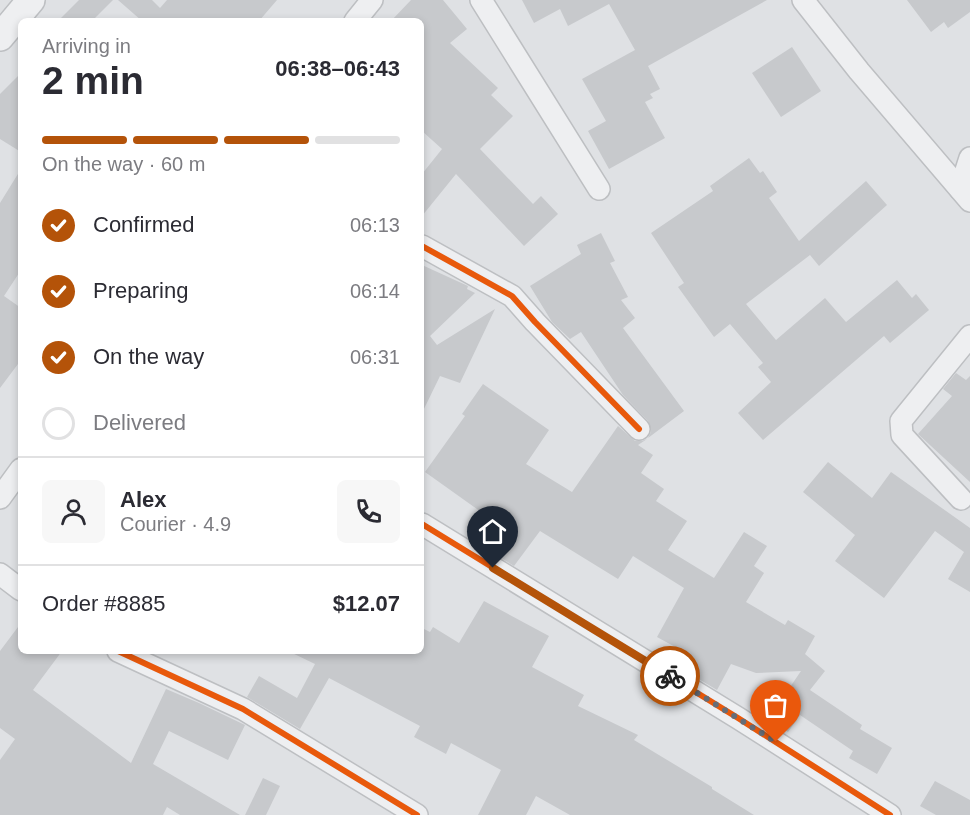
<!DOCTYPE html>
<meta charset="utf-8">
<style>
:root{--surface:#fff;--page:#f7f7f7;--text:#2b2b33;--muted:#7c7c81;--line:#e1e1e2;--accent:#b45309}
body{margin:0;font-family:Helvetica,sans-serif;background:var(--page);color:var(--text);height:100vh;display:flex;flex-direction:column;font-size:22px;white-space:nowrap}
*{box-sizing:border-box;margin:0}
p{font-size:20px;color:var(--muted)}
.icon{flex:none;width:33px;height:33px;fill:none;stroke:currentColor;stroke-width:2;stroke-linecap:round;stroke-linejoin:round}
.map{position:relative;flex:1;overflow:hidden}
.sheet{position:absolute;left:18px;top:18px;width:406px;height:636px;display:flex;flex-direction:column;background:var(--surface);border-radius:9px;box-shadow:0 3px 9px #0003}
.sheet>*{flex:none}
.pin{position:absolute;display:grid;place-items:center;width:51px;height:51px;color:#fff;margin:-62px -26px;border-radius:50% 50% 50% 0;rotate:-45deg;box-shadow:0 0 6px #0007}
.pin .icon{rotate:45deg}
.courier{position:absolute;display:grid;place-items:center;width:60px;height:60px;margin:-30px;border:4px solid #b45309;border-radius:50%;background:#fff;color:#222;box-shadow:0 2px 8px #0007}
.head em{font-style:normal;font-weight:800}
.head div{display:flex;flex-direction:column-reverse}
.head{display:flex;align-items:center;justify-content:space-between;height:102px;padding:0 24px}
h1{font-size:39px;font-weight:800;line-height:45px}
.bar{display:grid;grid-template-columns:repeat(4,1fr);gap:9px 6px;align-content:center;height:72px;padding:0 24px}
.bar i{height:8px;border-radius:4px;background:var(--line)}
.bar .selected{background:var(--accent)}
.bar p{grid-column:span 4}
.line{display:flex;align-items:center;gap:15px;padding:0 24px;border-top:2px solid var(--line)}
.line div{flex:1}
.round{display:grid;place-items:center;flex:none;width:63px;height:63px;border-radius:9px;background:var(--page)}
ol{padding:0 24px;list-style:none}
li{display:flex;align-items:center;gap:18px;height:66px}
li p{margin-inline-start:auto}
li .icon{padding:6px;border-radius:50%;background:var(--accent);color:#fff;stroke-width:4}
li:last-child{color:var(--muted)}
li i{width:33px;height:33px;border:3px solid var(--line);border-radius:50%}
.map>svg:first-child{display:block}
.building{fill:#c7c9cc}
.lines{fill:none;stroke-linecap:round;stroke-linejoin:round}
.minor-casing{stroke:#bdbfc2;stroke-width:24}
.tertiary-casing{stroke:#bdbfc2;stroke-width:30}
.minor{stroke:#eeeff1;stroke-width:21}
.tertiary{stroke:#eeeff1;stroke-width:27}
.cycleway-casing{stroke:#ebeff4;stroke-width:10}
.cycleway{stroke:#e8590c;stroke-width:6}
.done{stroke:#666d77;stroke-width:6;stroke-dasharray:0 10.8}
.route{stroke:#b45309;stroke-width:8}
</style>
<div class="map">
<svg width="970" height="815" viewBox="0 0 970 815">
<rect width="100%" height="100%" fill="#dfe1e4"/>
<!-- building -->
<g class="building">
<path d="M79 0H113L92 21H58Z"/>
<path d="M118 0H152L160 8 167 0H277L259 21H142Z"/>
<path d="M411 0H443L467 29 450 43 498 88 491 95 513 116 480 149 533 204 541 196 558 214 524 246 456 174 422 216V174L442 149 422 131V21H391Z"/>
<path d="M522 0H767L648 66 660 89 650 94 653 98 645 102 665 138 609 169 588 131 606 121 582 79 635 50 609 4 568 26 560 9 534 23Z"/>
<path d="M907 0H970V12L948 28 944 22 931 32Z"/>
<path d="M792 47 821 91 781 117 752 73Z"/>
<path d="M21 73V152L0 139V94Z"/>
<path d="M749 158 760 173 763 171 777 192 769 198 799 241 866 181 887 205 819 266 810 255 746 304 776 340 825 298 846 322 897 280 912 298 916 294 929 310 890 343 884 336 763 440 738 413 771 382 758 367 763 363 730 324 714 337 678 287 684 283 651 233 713 191 710 186Z"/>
<path d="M21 169V270L4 296 21 308V360L0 388V203Z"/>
<path d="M601 233 615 261 610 263 628 297 621 300 635 318 623 328 684 411 648 438 651 432 648 421 623 395 581 332 570 339 552 322 530 286 581 254 577 245Z"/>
<path d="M422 265 468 286 467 289 475 293 430 336 437 345 495 309 460 383 440 376 422 413Z"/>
<path d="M956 373 966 380 970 376V482L918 434 952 396 943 389Z"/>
<path d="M483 384 549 430 526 464 572 492 618 426 635 441H642L647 439 638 445 653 455 641 473 664 489 656 501 687 521 668 550 714 578 744 532 767 546 754 566 764 573 746 602 785 625 788 620 815 636 805 654 825 671 810 690 862 725 860 729 892 748 877 774 849 758 853 751 800 715 788 732 769 718 801 671 756 673 731 664 717 690 682 669 690 655 657 637 684 588 633 556 618 579 540 531 514 566 496 555 512 534 425 472 465 416 462 414Z"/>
<path d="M828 462 872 498 891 472 970 528V592L948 579 964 552 935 531 884 598 835 561 855 535 803 492Z"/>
<path d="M484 601 549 636 532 667 584 695 578 706 638 735 634 740 712 787V789L754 815H570L536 796 526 815H478L501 770 451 743 446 754 414 737 420 726 329 678 300 729 247 697 259 676 297 698 315 664 288 651H422V628L430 632 433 627 459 643Z"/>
<path d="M21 623V651H62L33 690 131 763 166 689 199 703 245 725 228 760 169 731 153 764 240 815H180L167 807 163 815H0V760L15 739 0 728V651Z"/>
<path d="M263 778 280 786 266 815H245Z"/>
<path d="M935 781 970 800V815H936L920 806Z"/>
</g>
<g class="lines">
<defs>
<g id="minor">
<path d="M481 0 599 189"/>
<path d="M803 0 859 71 970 201"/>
<path d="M355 21 372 0"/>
<path d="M960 189 970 158"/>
<path d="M422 246 512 296 535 322 639 429"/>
<path d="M0 498 21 469"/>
<path d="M961 499 902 435 901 421 970 336"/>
<path d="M422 524 738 718 890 815"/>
<path d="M0 574 21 590"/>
<path d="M118 651 243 709 417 815"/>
</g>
<path id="tertiary" d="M0 37 31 0"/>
</defs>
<!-- minor casing -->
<use href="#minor" class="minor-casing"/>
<!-- tertiary casing -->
<use href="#tertiary" class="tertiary-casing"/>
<!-- minor -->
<use href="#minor" class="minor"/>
<!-- tertiary -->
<use href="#tertiary" class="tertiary"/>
<defs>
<g id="cycleway">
<path d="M422 246 512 296 535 322 639 429"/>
<path d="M422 524 738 718 890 815"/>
<path d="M118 651 243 709 417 815"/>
</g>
</defs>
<!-- cycleway casing -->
<use href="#cycleway" class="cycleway-casing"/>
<!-- cycleway -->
<use href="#cycleway" class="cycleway"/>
</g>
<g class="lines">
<!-- done -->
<path class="done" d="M670 676 776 742"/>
<!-- route -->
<path class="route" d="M493 568 670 676"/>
</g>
</svg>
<div class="pin" style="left:776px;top:742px;background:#ea580c"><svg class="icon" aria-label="bag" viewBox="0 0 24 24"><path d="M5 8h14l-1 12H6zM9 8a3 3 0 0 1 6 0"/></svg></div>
<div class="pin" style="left:493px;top:568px;background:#1f2937"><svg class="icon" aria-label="home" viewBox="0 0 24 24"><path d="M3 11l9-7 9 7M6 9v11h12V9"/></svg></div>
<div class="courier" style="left:670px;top:676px"><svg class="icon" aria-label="bike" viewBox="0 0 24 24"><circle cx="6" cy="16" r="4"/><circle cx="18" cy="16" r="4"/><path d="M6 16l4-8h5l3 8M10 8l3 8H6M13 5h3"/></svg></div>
<section class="sheet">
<div class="head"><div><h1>2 min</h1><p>Arriving in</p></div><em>06:38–06:43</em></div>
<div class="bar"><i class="selected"></i><i class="selected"></i><i class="selected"></i><i></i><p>On the way · 60 m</p></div>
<ol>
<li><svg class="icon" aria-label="check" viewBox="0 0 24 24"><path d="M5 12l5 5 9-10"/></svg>Confirmed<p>06:13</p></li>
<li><svg class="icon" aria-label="check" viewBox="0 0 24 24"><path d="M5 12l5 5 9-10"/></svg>Preparing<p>06:14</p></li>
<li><svg class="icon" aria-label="check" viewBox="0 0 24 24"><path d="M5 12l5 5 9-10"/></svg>On the way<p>06:31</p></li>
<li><i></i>Delivered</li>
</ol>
<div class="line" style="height:108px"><a class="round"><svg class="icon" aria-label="person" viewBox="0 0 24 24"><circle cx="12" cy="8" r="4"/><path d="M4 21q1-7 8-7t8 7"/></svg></a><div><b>Alex</b><p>Courier · 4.9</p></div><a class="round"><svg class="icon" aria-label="phone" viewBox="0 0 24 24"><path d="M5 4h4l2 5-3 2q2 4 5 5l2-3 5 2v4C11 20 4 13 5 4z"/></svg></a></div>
<div class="line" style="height:78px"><div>Order #8885</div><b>$12.07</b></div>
</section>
</div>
